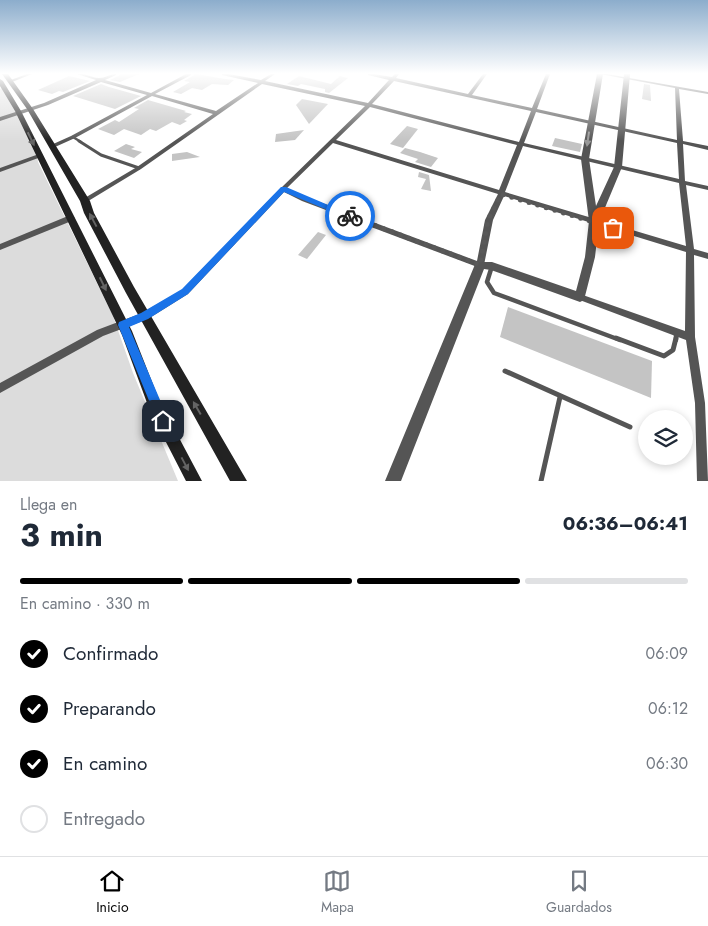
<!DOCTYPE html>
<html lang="es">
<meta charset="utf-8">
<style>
:root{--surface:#fff;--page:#f2f2f3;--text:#1f2937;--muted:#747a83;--line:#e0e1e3;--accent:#000}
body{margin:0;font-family:Jost,sans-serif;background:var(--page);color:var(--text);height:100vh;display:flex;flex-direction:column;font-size:19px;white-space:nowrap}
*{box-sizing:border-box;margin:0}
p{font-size:16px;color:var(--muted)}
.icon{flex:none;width:28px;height:28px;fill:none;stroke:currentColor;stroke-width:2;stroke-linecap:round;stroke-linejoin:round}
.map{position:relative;height:481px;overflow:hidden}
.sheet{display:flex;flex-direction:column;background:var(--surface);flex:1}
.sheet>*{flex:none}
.controls{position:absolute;left:638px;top:410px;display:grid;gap:10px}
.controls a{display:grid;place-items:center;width:55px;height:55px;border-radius:50%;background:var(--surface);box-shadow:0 2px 8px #0003;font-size:25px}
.pin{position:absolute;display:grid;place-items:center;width:42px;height:42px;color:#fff;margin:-21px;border-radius:10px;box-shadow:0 2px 8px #0006}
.courier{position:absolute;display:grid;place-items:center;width:50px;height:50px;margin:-25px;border:4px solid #1a73e8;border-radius:50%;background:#fff;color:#222;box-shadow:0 1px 6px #0007}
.head em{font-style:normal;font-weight:700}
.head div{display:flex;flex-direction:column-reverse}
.head{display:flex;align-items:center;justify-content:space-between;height:85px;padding:0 20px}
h1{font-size:32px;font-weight:700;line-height:38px}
.bar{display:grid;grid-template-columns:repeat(4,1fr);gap:8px 5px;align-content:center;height:60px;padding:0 20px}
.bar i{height:6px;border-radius:4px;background:var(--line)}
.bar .current{background:var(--accent)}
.bar p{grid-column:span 4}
ol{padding:0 20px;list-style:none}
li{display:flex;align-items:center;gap:15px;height:55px}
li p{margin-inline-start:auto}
li .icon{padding:5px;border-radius:50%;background:var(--accent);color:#fff;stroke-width:4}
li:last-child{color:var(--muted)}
li i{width:28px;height:28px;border:2px solid var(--line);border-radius:50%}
.tabs{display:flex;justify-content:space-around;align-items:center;height:70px;border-top:1px solid var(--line);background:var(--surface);font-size:14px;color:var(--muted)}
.tabs a{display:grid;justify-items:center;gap:2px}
.tabs .current{color:var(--accent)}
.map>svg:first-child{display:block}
.green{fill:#dcdcdc}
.building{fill:#c4c4c4}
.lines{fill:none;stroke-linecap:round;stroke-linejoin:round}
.service-far3{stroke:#555;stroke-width:2.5}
.service-far2{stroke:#555;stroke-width:3}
.service-far1{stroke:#555;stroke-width:4.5}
.service{stroke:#555;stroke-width:5}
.minor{fill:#555;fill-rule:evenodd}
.tertiary{fill:#555;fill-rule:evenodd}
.secondary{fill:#222;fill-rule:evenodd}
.oneway{fill:#646464}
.oneway2{fill:#999}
.route{fill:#1a73e8}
.done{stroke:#595959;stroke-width:5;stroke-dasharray:0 9}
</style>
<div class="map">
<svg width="708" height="481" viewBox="0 0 708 481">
<rect width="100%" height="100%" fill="#fff"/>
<!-- green -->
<path class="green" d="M3 88 36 147 38 162 113 316 133 373 178 481H0V89Z"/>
<!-- building -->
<g class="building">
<path d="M122 74H139L120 82 110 80Z"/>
<path d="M196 74 225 79 234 80 228 85 212 84 202 90 192 88 181 94 173 92 190 82 184 81Z"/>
<path d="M69 76 90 81 63 92 59 91 52 94 38 90Z"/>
<path d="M299 76 331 84 340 76 348 78 329 93 325 92V89L301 84 298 86 287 84Z"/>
<path d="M101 84 109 87 141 96 115 109 73 96Z"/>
<path d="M644 84 650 85 651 101 642 99Z"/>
<path d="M302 99 328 104 309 124 296 105Z"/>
<path d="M148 100 186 111 184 112 192 114 184 120 187 121 180 125 172 122 156 131 150 129 141 135 124 129 114 135 98 129 115 120 119 122 139 109 134 108Z"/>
<path d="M407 126 418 129 403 148 390 144Z"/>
<path d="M304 130 295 140 275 142 276 134Z"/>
<path d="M555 138 582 144 580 152 552 146Z"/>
<path d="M126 144 135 147 131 149 142 152 134 158 114 151Z"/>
<path d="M405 148 420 152 438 158 431 167 415 162 418 159 400 153Z"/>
<path d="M187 152 200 157 172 161V154Z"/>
<path d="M419 172 429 175 431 191 421 189 426 179 418 177Z"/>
<path d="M318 232 326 235 307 259 298 255Z"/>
<path d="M508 307 652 361 651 398 500 337Z"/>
</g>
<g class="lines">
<!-- service-far3 -->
<path class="service-far3" d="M73 137 81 142"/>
<!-- service-far2 -->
<path class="service-far2" d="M79 141 101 155 139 168"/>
<!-- service-far1 -->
<g class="service-far1">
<path d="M492 266 487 282 494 293 620 340"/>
<path d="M676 340V332"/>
</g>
<!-- service -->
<g class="service">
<path d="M616 338 664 356 673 350 676 338"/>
<path d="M505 371 630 427"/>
<path d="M541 481 560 397"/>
</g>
<!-- minor -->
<g class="minor">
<path d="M27 74H32L12 82 8 81Z"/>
<path d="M77 74C85 73 91 78 99 78 105 78 110 74 116 74V75L105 80 151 93 186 74H191V75L155 94 216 111 258 83 222 75V74H228L261 80 271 74H275L265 81 368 103 389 80 368 75V74H374L392 77 395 74H399L396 78 468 94 483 74H487L472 95 532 108 546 74H550L537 109 677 140 675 88 600 74H607L708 92V94L679 89 683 141 708 146V150L683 144 685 181 708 186V190L686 185 694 249 708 253V259L694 255 695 337 705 403 708 481H697L695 403 686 340 577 299 576 297 577 295 580 294 685 331 686 252 504 196 493 220 484 265 483 267 480 268 302 201 284 192 188 294 148 319 103 336 0 393V383L97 330 142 313 182 290 281 188 365 106 262 84 141 169 85 203 82 201 83 199 137 167 213 114 152 96 75 138 55 147H51V145L71 136 147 95 101 82 48 105 0 121V117L44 103 96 80ZM394 81 531 111 519 142 372 104ZM370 107 517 145 499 190 336 140ZM536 112 677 143 679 179 524 143ZM333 143 498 194 485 220 477 261 306 197 287 188ZM523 146 679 183 686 246 505 192Z"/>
<path d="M39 154 41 155V157L0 172V168Z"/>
<path d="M68 216H71L75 218 74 220 0 250V244Z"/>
</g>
<!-- tertiary -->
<path class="tertiary" d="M597 74H603L589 159 596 206 614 167 624 74H630L622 167 599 222 595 257 584 300 580 302 491 270 484 269 401 481H385L476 262H492L576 291 585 257 589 221 581 159Z"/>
<!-- secondary -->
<g class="secondary">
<path d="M2 74H8L33 109 90 201 94 213 134 287 247 481H230L126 293 84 213 80 201 27 109Z"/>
<path d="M0 79 3 81 21 111 132 331 160 402 202 481H186L150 411 122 335 15 111 0 86Z"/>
</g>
</g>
<!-- one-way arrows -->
<defs><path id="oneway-solid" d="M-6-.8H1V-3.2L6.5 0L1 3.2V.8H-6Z" transform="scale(1.25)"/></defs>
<g class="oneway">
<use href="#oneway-solid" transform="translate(31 139) rotate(64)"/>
<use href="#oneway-solid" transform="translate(93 220) rotate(-118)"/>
<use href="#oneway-solid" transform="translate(103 284) rotate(64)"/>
<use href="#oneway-solid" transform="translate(197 408) rotate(-120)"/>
<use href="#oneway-solid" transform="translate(185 464) rotate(62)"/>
</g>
<use class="oneway2" href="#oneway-solid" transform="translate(588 139) rotate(98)"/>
<!-- sky -->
<linearGradient id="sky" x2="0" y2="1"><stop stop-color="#8cadcc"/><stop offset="0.52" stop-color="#fff"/><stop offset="1" stop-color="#fff" stop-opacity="0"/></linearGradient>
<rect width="708" height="141" fill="url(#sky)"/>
<!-- route -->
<path class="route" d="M281 187H286L354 216 347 218 284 192 188 294 148 319 129 327 169 421 167 425 163 427 159 425 118 325 119 322 141 313 182 289Z"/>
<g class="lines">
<!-- done -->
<path class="done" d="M350 216 480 265 488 220 501 194 613 228"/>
</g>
</svg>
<div class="controls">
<a><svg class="icon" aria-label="layers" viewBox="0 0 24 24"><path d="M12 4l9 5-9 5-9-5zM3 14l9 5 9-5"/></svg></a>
</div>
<div class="pin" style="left:613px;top:228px;background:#ea580c"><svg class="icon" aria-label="bag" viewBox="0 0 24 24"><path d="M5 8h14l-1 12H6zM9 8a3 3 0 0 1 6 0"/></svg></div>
<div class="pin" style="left:163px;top:421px;background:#1f2937"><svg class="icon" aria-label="home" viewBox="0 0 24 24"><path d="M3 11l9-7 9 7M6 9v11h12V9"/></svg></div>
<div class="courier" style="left:350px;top:216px"><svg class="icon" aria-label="bike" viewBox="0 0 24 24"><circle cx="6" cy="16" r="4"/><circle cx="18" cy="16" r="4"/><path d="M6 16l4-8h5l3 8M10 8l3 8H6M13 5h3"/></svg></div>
</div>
<section class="sheet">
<div class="head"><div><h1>3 min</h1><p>Llega en</p></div><em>06:36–06:41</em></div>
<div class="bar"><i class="current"></i><i class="current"></i><i class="current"></i><i></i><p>En camino · 330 m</p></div>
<ol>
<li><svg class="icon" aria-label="check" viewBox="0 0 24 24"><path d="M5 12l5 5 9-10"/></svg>Confirmado<p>06:09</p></li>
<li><svg class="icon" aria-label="check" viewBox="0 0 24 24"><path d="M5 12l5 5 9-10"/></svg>Preparando<p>06:12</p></li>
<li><svg class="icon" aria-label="check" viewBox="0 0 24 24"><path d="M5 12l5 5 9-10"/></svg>En camino<p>06:30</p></li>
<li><i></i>Entregado</li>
</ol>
</section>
<nav class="tabs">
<a class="current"><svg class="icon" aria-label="home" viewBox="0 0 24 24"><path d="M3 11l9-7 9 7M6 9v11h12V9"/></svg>Inicio</a>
<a><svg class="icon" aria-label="map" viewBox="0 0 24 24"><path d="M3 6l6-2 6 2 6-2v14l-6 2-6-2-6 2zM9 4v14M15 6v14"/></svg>Mapa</a>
<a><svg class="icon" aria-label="saved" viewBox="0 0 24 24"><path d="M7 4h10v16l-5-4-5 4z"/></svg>Guardados</a>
</nav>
